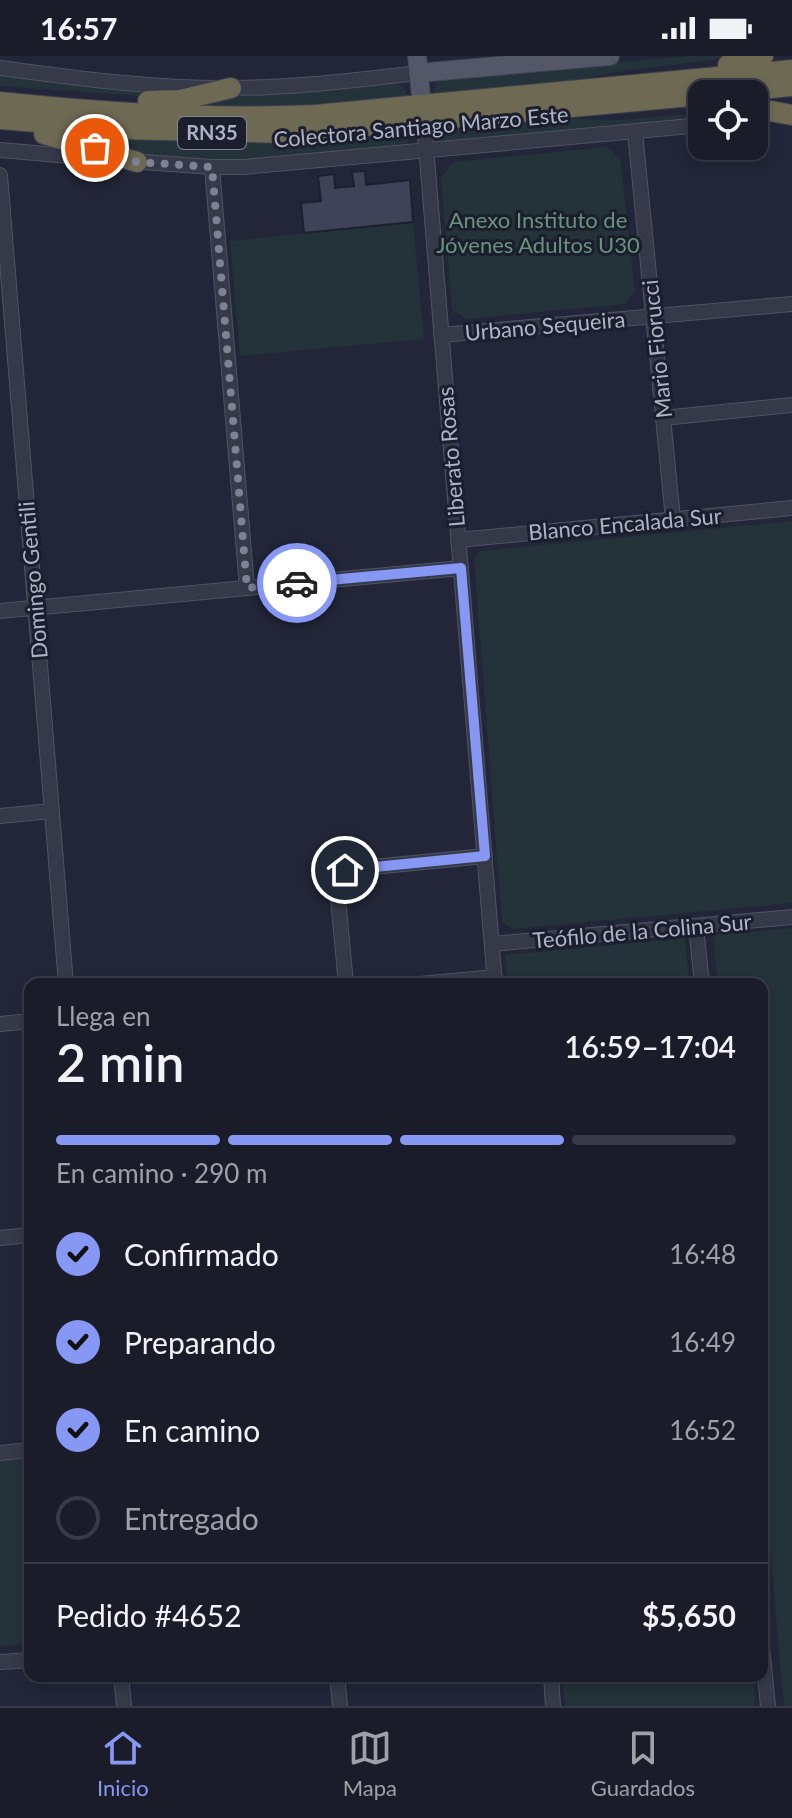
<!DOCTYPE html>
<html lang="es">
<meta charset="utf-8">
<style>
:root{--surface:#1a1c2a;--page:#232532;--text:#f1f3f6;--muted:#9fa1a8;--line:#383a47;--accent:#8698f3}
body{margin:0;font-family:Lato,sans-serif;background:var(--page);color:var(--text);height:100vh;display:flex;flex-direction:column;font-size:30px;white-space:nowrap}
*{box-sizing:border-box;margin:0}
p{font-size:26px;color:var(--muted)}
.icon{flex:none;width:44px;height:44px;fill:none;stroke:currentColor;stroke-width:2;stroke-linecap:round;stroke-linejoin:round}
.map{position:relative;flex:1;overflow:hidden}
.drawer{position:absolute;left:24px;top:922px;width:744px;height:704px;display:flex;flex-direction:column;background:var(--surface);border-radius:16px;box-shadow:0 4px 12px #0003,0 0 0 2px var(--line)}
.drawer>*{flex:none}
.buttons{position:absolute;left:688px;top:24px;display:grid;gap:16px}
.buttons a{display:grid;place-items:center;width:80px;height:80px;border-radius:16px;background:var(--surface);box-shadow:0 4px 12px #0003,0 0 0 2px var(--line);font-size:40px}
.pin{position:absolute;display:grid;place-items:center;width:68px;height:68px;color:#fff;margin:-34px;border:4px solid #fff;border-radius:50%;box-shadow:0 2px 8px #0007}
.courier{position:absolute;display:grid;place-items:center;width:80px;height:80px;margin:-40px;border:6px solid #8698f3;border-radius:50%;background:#fff;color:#222;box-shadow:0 2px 10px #0007}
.summary em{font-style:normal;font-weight:600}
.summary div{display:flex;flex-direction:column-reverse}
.summary{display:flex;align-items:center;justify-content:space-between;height:136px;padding:0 32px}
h1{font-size:52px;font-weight:600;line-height:60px}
.bar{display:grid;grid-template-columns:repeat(4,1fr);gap:12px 8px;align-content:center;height:96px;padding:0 32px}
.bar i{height:10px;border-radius:6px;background:var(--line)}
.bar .active{background:var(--accent)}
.bar p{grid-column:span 4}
.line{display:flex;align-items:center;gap:20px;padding:0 32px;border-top:2px solid var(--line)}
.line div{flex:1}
ol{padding:0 32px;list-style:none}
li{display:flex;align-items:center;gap:24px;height:88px}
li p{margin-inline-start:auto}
li .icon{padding:8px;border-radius:50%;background:var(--accent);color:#111;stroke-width:4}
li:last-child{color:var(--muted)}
li i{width:44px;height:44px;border:4px solid var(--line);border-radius:50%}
.status{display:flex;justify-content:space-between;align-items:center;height:56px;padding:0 40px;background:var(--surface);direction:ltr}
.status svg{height:22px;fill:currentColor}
.dock{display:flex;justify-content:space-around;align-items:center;height:112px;border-top:2px solid var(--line);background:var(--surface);font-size:22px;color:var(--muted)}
.dock a{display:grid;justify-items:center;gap:4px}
.dock .active{color:var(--accent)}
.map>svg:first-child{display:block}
.green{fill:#243239}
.building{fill:#3e4358;stroke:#1d202f;stroke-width:2}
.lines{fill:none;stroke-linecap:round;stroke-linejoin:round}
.minor-casing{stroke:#505363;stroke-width:16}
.major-casing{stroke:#3f4252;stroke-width:20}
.highway-casing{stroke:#3d4050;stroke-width:22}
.minor{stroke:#353948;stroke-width:14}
.major{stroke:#535768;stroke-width:18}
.highway{stroke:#6e6952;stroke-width:20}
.done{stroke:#7e8294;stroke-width:8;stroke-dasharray:0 14.4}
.route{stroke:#8698f3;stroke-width:10}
.labels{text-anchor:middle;stroke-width:6;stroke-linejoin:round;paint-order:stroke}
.shield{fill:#1b1e2d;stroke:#838697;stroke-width:2}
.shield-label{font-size:20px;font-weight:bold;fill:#b0b3c5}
.street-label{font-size:22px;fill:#b0b3c5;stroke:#1b1e2d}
.park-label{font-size:22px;fill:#68947c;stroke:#1b1e2d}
</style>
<div class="status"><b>16:57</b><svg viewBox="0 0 49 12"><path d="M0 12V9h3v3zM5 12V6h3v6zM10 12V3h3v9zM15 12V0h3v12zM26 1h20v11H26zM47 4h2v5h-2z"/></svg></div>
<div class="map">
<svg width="792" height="1650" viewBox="0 0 792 1650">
<rect width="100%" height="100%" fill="#222638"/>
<!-- green -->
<g class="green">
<path d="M688 0H747L628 14 558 28 432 39 436 27 446 22Z"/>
<path d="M0 19 90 31 179 37 164 41 136 40 0 30Z"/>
<path d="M393 27 403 30 408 41 273 53 181 50 250 39Z"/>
<path d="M702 57V61L445 86H440L435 79 437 73 538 62 620 64Z"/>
<path d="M409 75 412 78 405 90 223 105 151 101 75 77Z"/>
<path d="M607 91 620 102 635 236 624 248 466 263 452 254 441 121 453 106Z"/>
<path d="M413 166 424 283 240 300 230 185Z"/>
<path d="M792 465V847L513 873 502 866 474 503 480 495Z"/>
<path d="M792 872V1650H784L762 1409V928H718L713 879Z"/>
<path d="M685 882 689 928H508L505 899Z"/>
<path d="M30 1400V1588L0 1590V1403Z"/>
<path d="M562 1620H753L755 1650H565Z"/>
</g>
<!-- building -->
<path class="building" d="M365 115 366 129 410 124 413 166 304 177 301 147 321 145 318 120 334 118 335 132 354 130 352 116Z"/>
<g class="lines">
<defs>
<g id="minor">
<path d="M0 12C77 22 153 33 230 32 293 32 356 24 418 17"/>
<path d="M424 66 495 928"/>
<path d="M635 76 673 463"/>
<path d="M0 94 104 103"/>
<path d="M129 105 212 111H244L702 69"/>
<path d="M212 111 247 532"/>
<path d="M0 119 66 928"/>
<path d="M441 279 792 248"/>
<path d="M663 362 792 349"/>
<path d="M458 484 792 452"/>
<path d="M0 555 461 512"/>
<path d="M0 760 51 755"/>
<path d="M696 870 702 928"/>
<path d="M492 888 792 861"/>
<path d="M346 928 337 832 339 818 352 813 485 800"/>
<path d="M420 928 495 921"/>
<path d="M0 968 30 965"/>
<path d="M0 1182 30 1179"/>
<path d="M0 1397 30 1394"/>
<path d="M762 1590 768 1650"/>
<path d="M0 1606 30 1604"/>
<path d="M121 1620 124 1650"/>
<path d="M337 1620 340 1650"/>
<path d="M551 1620 553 1650"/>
</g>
<g id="major">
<path d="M417 0 423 61"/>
<path d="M418 17 610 0"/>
</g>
<g id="highway">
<path d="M728 9 763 0"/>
<path d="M710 38 792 30"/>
<path d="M148 45 180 44 231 32"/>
<path d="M0 46C104 57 210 64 315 59L792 14"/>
<path d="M754 52 792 59"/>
<path d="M0 63 120 73 289 77 702 39"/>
<path d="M44 78 137 106"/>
</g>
</defs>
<!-- minor casing -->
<use href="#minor" class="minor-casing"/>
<!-- major casing -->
<use href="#major" class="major-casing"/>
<!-- highway casing -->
<use href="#highway" class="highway-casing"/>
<!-- minor -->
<use href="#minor" class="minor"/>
<!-- major -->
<use href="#major" class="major"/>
<!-- highway -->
<use href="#highway" class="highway"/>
</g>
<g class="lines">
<!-- done -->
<path class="done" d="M95 92 137 106 212 111 247 532 297 527"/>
<!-- route -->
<path class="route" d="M297 527 461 512 485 800 345 814"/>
</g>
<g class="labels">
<!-- shield labels -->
<rect class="shield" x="178" y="61" width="68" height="32" rx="6"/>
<g class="shield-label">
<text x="212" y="84">RN35</text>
</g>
<!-- street labels -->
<g class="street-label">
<text transform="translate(421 71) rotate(-5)" y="8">Colectora Santiago Marzo Este</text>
<text transform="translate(545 270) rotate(-5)" y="8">Urbano Sequeira</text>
<text transform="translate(657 293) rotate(-96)" y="8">Mario Fiorucci</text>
<text transform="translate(451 401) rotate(-95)" y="8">Liberato Rosas</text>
<text transform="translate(625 468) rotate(-5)" y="8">Blanco Encalada Sur</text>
<text transform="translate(33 524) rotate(-95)" y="8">Domingo Gentili</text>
<text transform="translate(642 875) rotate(-5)" y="8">Teófilo de la Colina Sur</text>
</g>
<!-- park labels -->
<g class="park-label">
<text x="538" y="172">Anexo Instituto de<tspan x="538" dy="25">Jóvenes Adultos U30</tspan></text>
</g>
</g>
</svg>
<div class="buttons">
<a><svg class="icon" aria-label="locate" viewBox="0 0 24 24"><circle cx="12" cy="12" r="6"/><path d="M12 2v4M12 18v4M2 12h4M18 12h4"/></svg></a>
</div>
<div class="pin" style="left:95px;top:92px;background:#ea580c"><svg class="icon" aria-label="bag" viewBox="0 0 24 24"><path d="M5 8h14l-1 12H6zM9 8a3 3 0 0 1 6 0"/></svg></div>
<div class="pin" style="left:345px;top:814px;background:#1f2937"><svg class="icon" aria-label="home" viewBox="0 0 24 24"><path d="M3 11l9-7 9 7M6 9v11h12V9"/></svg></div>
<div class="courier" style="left:297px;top:527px"><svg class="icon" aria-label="car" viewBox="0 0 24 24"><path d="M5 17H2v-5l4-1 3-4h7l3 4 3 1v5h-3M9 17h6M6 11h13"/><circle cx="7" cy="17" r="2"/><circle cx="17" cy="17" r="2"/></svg></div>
<section class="drawer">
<div class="summary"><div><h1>2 min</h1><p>Llega en</p></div><em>16:59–17:04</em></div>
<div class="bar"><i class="active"></i><i class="active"></i><i class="active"></i><i></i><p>En camino · 290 m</p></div>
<ol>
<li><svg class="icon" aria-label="check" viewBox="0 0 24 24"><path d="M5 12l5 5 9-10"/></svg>Confirmado<p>16:48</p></li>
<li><svg class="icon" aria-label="check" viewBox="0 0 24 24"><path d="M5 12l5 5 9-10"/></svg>Preparando<p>16:49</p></li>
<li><svg class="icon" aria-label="check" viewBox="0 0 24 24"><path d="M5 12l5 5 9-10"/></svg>En camino<p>16:52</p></li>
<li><i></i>Entregado</li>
</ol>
<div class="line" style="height:104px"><div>Pedido #4652</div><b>$5,650</b></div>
</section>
</div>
<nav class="dock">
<a class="active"><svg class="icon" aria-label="home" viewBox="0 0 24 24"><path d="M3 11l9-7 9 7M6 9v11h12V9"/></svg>Inicio</a>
<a><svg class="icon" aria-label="map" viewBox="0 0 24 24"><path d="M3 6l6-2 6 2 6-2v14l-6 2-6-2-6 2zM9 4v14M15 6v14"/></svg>Mapa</a>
<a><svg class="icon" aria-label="saved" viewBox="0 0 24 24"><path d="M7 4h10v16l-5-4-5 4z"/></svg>Guardados</a>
</nav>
